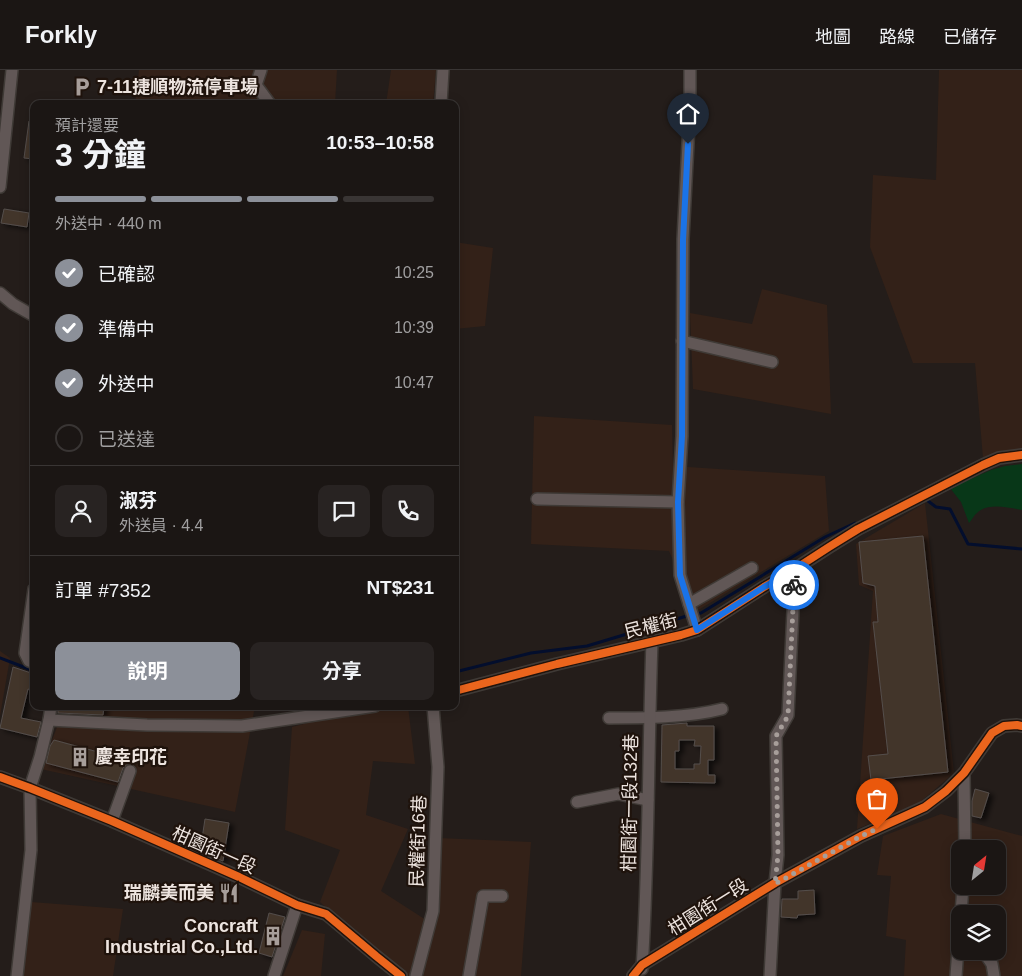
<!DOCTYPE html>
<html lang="zh-TW">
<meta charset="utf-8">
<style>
:root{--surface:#1b1614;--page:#282322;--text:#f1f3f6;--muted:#a09fa0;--line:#393534;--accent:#8c9099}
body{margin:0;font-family:Helvetica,"Noto Sans TC",sans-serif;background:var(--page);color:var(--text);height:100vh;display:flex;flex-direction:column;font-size:19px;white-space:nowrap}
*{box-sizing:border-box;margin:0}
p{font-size:16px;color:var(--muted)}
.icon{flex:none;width:28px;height:28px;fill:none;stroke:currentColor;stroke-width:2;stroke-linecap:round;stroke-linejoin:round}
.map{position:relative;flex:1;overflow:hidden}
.side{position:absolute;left:30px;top:30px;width:429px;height:610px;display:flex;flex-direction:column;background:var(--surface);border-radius:10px;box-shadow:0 2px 12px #0003,0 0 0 1px var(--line)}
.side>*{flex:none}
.needle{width:32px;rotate:30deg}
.tools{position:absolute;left:951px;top:770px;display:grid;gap:10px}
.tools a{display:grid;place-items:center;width:55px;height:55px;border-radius:10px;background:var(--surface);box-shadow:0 2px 12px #0003,0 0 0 1px var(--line);font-size:25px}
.pin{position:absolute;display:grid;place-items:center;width:42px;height:42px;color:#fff;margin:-51px -21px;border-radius:50% 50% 50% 0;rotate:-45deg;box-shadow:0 0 5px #0007}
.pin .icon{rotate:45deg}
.courier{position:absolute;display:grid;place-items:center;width:50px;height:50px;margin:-25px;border:4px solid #1a73e8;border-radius:50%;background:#fff;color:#222;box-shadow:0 1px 6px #0007}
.headline em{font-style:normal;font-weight:700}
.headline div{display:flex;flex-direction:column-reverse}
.headline{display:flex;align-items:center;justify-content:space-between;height:85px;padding:0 25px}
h1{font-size:32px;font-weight:700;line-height:38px}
.bar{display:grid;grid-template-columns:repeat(4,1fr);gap:8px 5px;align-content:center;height:60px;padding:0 25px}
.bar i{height:6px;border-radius:4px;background:var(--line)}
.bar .current{background:var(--accent)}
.bar p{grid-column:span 4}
.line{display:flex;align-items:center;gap:12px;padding:0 25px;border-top:1px solid var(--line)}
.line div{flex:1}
.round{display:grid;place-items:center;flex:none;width:52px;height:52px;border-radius:10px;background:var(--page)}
ol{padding:0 25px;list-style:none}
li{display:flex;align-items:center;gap:15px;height:55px}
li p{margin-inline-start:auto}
li .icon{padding:5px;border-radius:50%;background:var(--accent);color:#fff;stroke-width:4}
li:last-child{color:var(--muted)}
li i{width:28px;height:28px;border:2px solid var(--line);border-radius:50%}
.primary-button{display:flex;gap:10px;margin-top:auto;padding:10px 25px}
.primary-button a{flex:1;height:58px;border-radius:10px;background:var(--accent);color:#fff;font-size:20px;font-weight:700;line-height:58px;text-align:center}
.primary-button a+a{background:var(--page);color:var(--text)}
header{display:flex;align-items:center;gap:30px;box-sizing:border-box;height:70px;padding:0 25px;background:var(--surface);border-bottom:1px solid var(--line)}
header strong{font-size:24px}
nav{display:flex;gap:28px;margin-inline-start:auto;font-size:18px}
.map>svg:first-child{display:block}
.built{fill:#332118;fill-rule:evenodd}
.green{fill:#083718}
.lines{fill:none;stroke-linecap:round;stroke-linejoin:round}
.stream{stroke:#030e2d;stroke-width:3}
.building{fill:#42342b;stroke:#544e4b;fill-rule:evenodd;filter:url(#shadow)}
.minor-casing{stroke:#3f3a36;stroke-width:14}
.minor{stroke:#615756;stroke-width:11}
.cycleway-casing{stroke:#1f130c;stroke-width:11}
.cycleway{stroke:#eb651d;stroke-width:8}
.done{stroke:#a79e9a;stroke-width:5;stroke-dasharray:0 9}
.route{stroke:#1a73e8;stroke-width:6}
.labels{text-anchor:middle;stroke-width:4.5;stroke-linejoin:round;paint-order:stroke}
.poi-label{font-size:18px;font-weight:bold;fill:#ede4df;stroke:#1f130c;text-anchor:start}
.street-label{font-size:18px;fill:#ede4df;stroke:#1f130c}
</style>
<header>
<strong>Forkly</strong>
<nav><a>地圖</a><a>路線</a><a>已儲存</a></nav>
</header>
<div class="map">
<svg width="1022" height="906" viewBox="0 0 1022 906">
<defs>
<filter id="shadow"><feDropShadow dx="4.5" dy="2.5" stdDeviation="2.5" flood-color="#0009"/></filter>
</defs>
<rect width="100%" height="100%" fill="#241d1a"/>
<!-- built -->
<g class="built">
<path d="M139 0H337L335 34H135Z"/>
<path d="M391 0H436L433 34H386Z"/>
<path d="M939 0H1022V382L983 388 975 293H913L870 177 873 105 936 110Z"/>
<path d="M455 172 493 178 485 256 455 259Z"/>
<path d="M762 219 827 235 831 344 693 319 690 243 752 254Z"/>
<path d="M534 346 672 355 673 396 825 406 829 461 695 542 669 481 531 474Z"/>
<path d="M925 433 954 703 919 733 857 759 873 521 859 515 856 474Z"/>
<path d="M0 581 10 588 0 646Z"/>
<path d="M62 636H255L235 742 41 699 62 644Z"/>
<path d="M317 636H408L415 694 373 691 366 745 408 759 381 821 426 850 414 906H408L374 881 320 832 340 780 285 760 292 657 319 650Z"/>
<path d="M941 744 1022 766V906H904L906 870 886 866 891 806 877 805 883 766ZM960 779H998V816H960ZM960 844H998V881H960Z"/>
<path d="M438 768 531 772 521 906H420Z"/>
<path d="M31 832 123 839 113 906H21Z"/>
<path d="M302 860 325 864 321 906H283Z"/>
</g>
<!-- green -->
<path class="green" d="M1022 394V440C1009 438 988 432 977 443 974 445 972 450 969 453L961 432 950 418 991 400 1005 396Z"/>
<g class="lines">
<!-- stream -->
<g class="stream">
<path d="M928 431 936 437 950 439 968 474 1022 479"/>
<path d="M696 544 701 543 825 467 855 453"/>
<path d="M0 588 34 601"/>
<path d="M455 602 531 583 587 576 690 545"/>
</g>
</g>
<!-- building -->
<g class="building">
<path d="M29 51H34V89L24 88Z"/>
<path d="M4 139 29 143 27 157 1 153Z"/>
<path d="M923 466 948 702 871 710 868 686 888 684 873 552H878L875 516 863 513 859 472Z"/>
<path d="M13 597 34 604V621L28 619 21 648 41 652 37 667 0 658Z"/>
<path d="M58 636H104L103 645 58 643Z"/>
<path d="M687 653V656H714V690H708V705H715V713L661 712 662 655ZM679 670H695L694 676H701L700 694H694V699H675V681H679Z"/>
<path d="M54 670 131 691 130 694 126 695 123 698 118 712 46 693 50 676Z"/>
<path d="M975 719 989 723 981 748 972 746V731Z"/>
<path d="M205 749 229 753 223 791 200 782Z"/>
<path d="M814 820 815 844 798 845 797 848 781 847 782 829H798V821Z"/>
<path d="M269 843 285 847 272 887 259 883Z"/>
</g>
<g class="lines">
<defs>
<g id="minor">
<path d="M261 0 256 15 270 34"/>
<path d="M690 0V35L683 169 682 366 678 432 680 505 697 560"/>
<path d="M441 34 443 0"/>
<path d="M0 117 12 0"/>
<path d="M0 223 13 234 34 246"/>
<path d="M682 271 772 292"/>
<path d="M537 429 678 432"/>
<path d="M34 519 25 583 29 591 34 593"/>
<path d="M689 534 752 498"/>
<path d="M455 621 557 594 681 565 697 560 764 517 795 499 829 477 858 459 983 395 999 388 1022 385"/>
<path d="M609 648C645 648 687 648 722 639"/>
<path d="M49 650 147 655 242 656 375 636"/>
<path d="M964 703 965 779"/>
<path d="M0 707 30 718 112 751 239 807 297 835 326 844 376 886 401 906"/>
<path d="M577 732 618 724 648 730"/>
<path d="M112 751 130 701"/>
<path d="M961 844 963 816"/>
<path d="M983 881 992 894 994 906"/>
<path d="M642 899C649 790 648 681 652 572"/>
<path d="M17 906 31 780 30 718 40 687 49 650 51 636"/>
<path d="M274 906 297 835"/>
<path d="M416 906 433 841 438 697 433 636"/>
<path d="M469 906 483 826H502"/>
<path d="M633 906 642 895 775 813 861 766 925 737 946 721 964 703 992 663 1004 656 1017 655 1022 656"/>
<path d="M770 906 775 813 778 785 776 666 788 645 795 499"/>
<path d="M956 906 960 851"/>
</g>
</defs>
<!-- minor casing -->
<use href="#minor" class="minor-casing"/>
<!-- minor -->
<use href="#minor" class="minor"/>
<defs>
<g id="cycleway">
<path d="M455 621 557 594 681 565 697 560 764 517 795 499 829 477 858 459 983 395 999 388 1022 385"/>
<path d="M0 707 30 718 112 751 239 807 297 835 326 844 376 886 401 906"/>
<path d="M633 906 642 895 775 813 861 766 925 737 946 721 964 703 992 663 1004 656 1017 655 1022 656"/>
</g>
</defs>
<!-- cycleway casing -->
<use href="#cycleway" class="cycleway-casing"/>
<!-- cycleway -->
<use href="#cycleway" class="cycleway"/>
</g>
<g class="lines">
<!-- done -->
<path class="done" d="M794 515 788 646 776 666 778 785 775 814 861 766 877 759"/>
<!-- route -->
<path class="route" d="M688 74 683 170 682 366 678 432 680 505 697 560 764 517 795 500 794 515"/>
</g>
<!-- icons -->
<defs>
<symbol id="parking-bare" viewBox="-9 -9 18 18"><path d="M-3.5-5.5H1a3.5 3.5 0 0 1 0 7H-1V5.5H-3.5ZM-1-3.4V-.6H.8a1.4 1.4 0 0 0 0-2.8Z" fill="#a79e9a" stroke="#1f130c" stroke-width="2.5" paint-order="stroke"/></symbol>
<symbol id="building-bare" viewBox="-9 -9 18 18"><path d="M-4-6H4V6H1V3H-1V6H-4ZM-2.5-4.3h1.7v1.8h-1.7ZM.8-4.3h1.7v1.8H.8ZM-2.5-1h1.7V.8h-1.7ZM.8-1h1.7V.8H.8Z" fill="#a79e9a" stroke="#1f130c" stroke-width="2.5" paint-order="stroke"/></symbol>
<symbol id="restaurant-bare" viewBox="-9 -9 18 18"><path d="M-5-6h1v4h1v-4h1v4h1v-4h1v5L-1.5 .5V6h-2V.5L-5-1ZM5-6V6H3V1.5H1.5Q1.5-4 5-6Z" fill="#a79e9a" stroke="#1f130c" stroke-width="2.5" paint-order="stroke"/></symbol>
</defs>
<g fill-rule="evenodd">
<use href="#parking-bare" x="68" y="3" width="28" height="28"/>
<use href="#building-bare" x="66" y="673" width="28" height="28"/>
<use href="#restaurant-bare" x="215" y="809" width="28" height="28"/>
<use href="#building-bare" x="259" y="852" width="28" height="28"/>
</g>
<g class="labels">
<!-- poi labels -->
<g class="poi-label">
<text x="97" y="23">7-11捷順物流停車場</text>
<text x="95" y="693">慶幸印花</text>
<text x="214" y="829" text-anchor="end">瑞麟美而美</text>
<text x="258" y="862" text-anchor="end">Concraft<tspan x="258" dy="21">Industrial Co.,Ltd.</tspan></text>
</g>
<!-- street labels -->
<g class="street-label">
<text transform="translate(651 556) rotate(-14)" y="6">民權街</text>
<text transform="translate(630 733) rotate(-89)" y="6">柑園街一段132巷</text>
<text transform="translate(418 771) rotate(-88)" y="6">民權街16巷</text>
<text transform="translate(214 780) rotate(24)" y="6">柑園街一段</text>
<text transform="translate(708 837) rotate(-32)" y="6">柑園街一段</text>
</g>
</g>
</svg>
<div class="tools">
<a><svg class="needle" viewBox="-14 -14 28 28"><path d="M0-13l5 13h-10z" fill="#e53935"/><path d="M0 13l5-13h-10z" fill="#a09fa0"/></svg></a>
<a><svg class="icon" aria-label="layers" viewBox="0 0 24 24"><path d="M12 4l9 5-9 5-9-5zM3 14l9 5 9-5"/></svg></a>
</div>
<div class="pin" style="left:877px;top:759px;background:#ea580c"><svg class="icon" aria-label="bag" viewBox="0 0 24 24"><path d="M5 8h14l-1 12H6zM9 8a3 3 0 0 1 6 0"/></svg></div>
<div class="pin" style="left:688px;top:74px;background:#1f2937"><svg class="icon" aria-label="home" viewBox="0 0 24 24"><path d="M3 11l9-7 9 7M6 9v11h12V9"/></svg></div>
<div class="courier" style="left:794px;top:515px"><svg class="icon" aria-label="bike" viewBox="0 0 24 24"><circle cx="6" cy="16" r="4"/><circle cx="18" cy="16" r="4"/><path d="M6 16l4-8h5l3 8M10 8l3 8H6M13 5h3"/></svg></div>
<section class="side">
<div class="headline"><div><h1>3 分鐘</h1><p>預計還要</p></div><em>10:53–10:58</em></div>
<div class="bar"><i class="current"></i><i class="current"></i><i class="current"></i><i></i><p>外送中 · 440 m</p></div>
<ol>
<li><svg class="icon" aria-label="check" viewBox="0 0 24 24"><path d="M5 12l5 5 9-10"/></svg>已確認<p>10:25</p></li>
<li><svg class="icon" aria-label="check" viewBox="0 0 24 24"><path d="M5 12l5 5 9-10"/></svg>準備中<p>10:39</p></li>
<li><svg class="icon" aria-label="check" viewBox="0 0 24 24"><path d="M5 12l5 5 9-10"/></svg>外送中<p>10:47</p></li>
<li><i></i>已送達</li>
</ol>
<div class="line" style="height:90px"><a class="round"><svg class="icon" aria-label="person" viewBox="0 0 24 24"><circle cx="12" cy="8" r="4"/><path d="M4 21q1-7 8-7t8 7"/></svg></a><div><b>淑芬</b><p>外送員 · 4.4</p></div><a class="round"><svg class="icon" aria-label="chat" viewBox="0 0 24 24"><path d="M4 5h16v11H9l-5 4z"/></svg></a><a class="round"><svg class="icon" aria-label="phone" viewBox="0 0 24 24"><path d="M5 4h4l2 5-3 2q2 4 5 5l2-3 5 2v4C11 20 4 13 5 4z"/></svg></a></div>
<div class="line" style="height:65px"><div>訂單 #7352</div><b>NT$231</b></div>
<div class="primary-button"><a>說明</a><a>分享</a></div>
</section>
</div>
